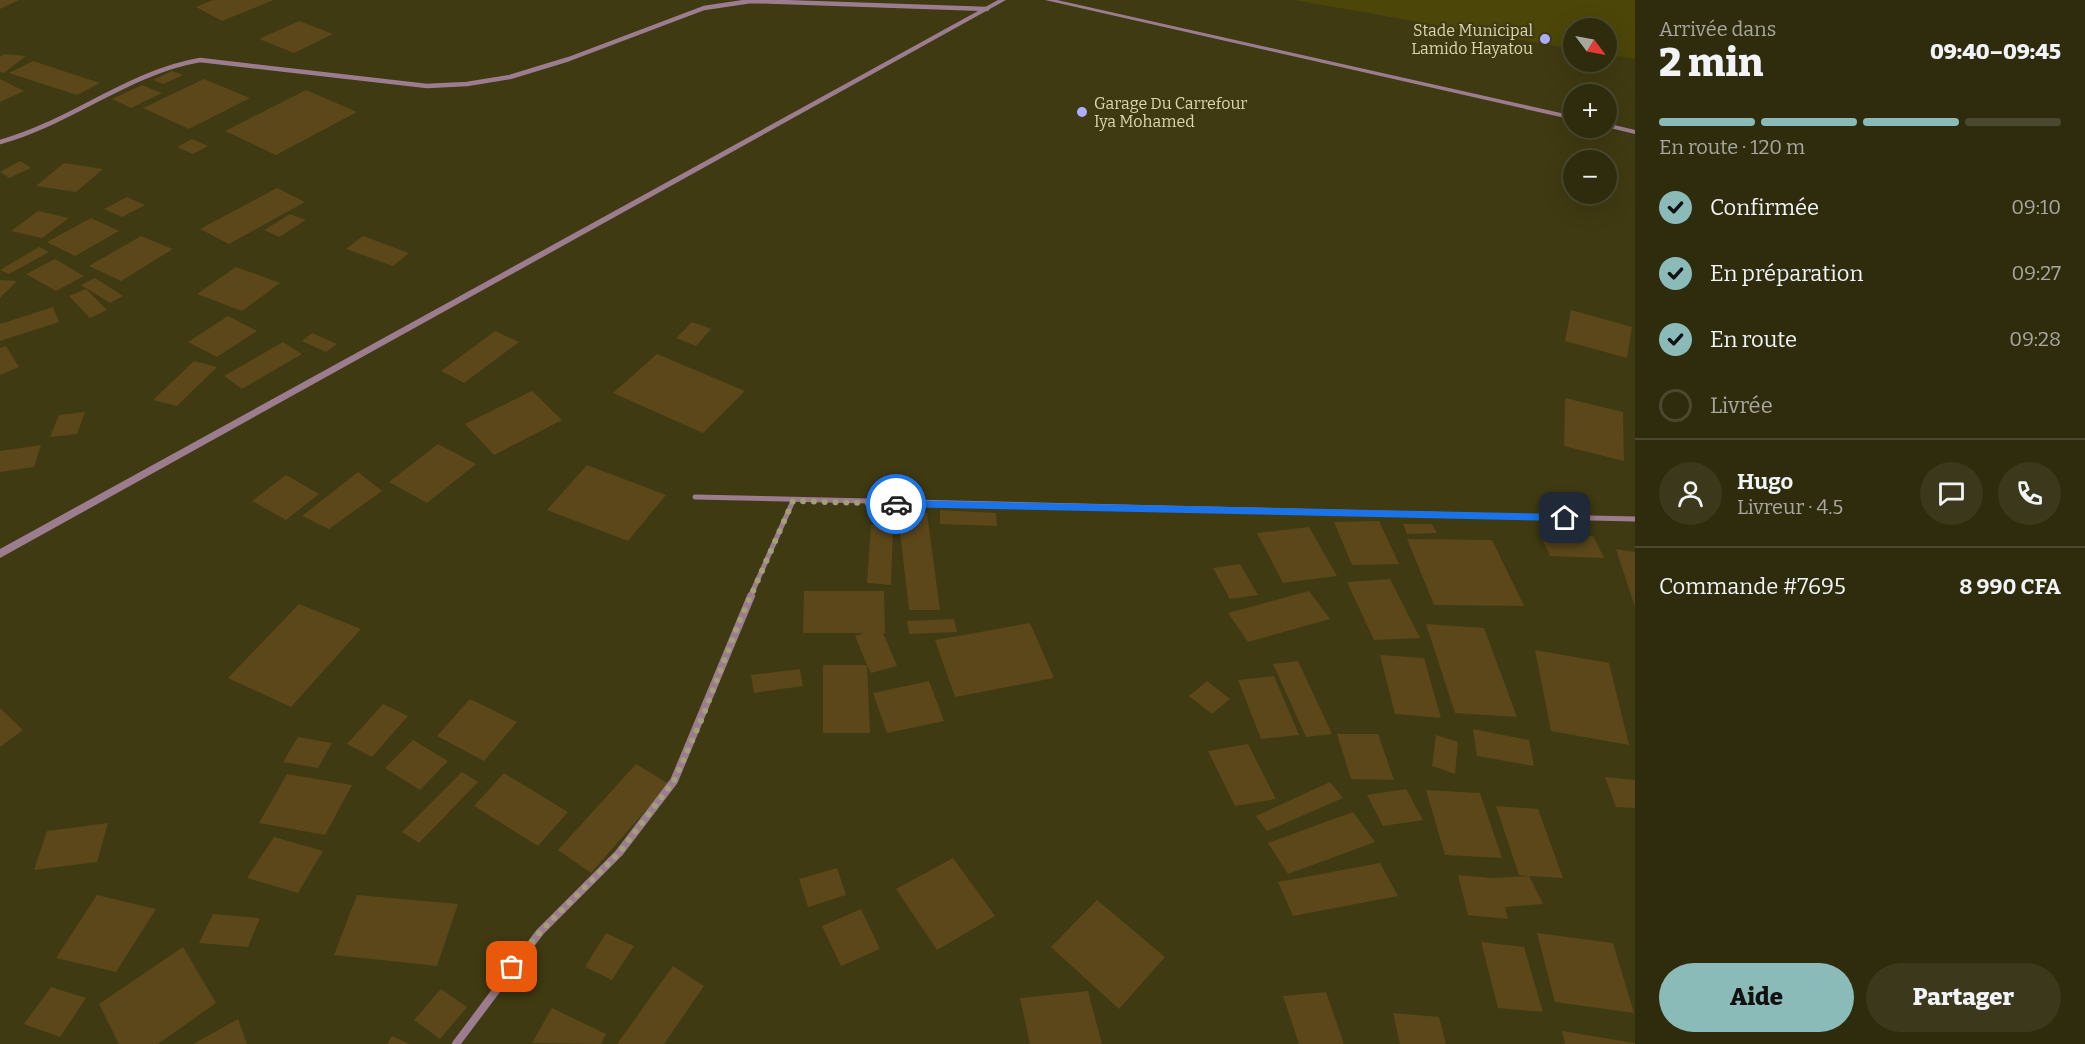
<!DOCTYPE html>
<html lang="fr">
<meta charset="utf-8">
<style>
:root{--surface:#2f2c0d;--page:#3b381b;--text:#f1f3f6;--muted:#a7a79d;--line:#4a482e;--accent:#8bbbb9}
body{margin:0;font-family:Bitter,serif;background:var(--page);color:var(--text);height:100vh;display:flex;flex-direction:column;font-size:22px;white-space:nowrap}
*{box-sizing:border-box;margin:0}
p{font-size:20px;color:var(--muted)}
.icon{flex:none;width:33px;height:33px;fill:none;stroke:currentColor;stroke-width:2;stroke-linecap:round;stroke-linejoin:round}
.map{position:relative;flex:1;overflow:hidden}
.side{display:flex;flex-direction:column;background:var(--surface);width:450px}
.side>*{flex:none}
.needle{width:39px;rotate:122deg}
.controls{position:absolute;left:1563px;top:18px;display:grid;gap:12px}
.controls a{display:grid;place-items:center;width:54px;height:54px;border-radius:50%;background:var(--surface);box-shadow:0 6px 24px #0002,0 0 0 2px var(--line);font-size:30px}
.pin{position:absolute;display:grid;place-items:center;width:51px;height:51px;color:#fff;margin:-26px;border-radius:12px;box-shadow:0 3px 9px #0006}
.courier{position:absolute;display:grid;place-items:center;width:60px;height:60px;margin:-30px;border:4px solid #1a73e8;border-radius:50%;background:#fff;color:#222;box-shadow:0 2px 8px #0007}
.overview em{font-style:normal;font-weight:800}
.overview div{display:flex;flex-direction:column-reverse}
.overview{display:flex;align-items:center;justify-content:space-between;height:102px;padding:0 24px}
h1{font-size:39px;font-weight:800;line-height:45px}
.bar{display:grid;grid-template-columns:repeat(4,1fr);gap:9px 6px;align-content:center;height:72px;padding:0 24px}
.bar i{height:8px;border-radius:4px;background:var(--line)}
.bar .on{background:var(--accent)}
.bar p{grid-column:span 4}
.line{display:flex;align-items:center;gap:15px;padding:0 24px;border-top:2px solid var(--line)}
.line div{flex:1}
.round{display:grid;place-items:center;flex:none;width:63px;height:63px;border-radius:32px;background:var(--page)}
ol{padding:0 24px;list-style:none}
li{display:flex;align-items:center;gap:18px;height:66px}
li p{margin-inline-start:auto}
li .icon{padding:6px;border-radius:50%;background:var(--accent);color:#111;stroke-width:4}
li:last-child{color:var(--muted)}
li i{width:33px;height:33px;border:3px solid var(--line);border-radius:50%}
.action{display:flex;gap:12px;margin-top:auto;padding:12px 24px}
.action a{flex:1;height:69px;border-radius:36px;background:var(--accent);color:#111;font-size:24px;font-weight:800;line-height:69px;text-align:center}
.action a+a{background:var(--page);color:var(--text)}
main{display:flex;flex:1;min-height:0}
.map>svg:first-child{display:block}
.green{fill:#4c4608}
.building{fill:#5c471a}
.lines{fill:none;stroke-linecap:round;stroke-linejoin:round}
.minor-far2{stroke:#9c7d8f;stroke-width:4.5}
.minor-far1{stroke:#9c7d8f;stroke-width:5}
.minor{stroke:#9c7d8f;stroke-width:8}
.tertiary{fill:#9c7d8f;fill-rule:evenodd}
.route{fill:#1a73e8}
.done{stroke:#a39f78;stroke-width:6;stroke-dasharray:0 10.8}
.poi-dot{fill:#adaefb;stroke:#3f3a11;stroke-width:2}
.labels{text-anchor:middle;stroke-width:4.5;stroke-linejoin:round;paint-order:stroke}
.far-poi-label{font-size:16px;fill:#d9d6b0;stroke:#3f3a11;text-anchor:end}
</style>
<main>
<div class="map">
<svg width="1635" height="1044" viewBox="0 0 1635 1044">
<rect width="100%" height="100%" fill="#3f3a11"/>
<!-- green -->
<path class="green" d="M1294 0H1635V59L1607 54 1606 28H1574L1573 49Z"/>
<!-- building -->
<g class="building">
<path d="M0 0H19L0 9Z"/>
<path d="M213 0H274L222 21 196 7Z"/>
<path d="M299 21 333 34 294 53 259 39Z"/>
<path d="M4 54 26 56 4 73 0 72V57Z"/>
<path d="M33 61 100 83 77 95 9 73Z"/>
<path d="M172 71 183 75 163 84 153 80Z"/>
<path d="M0 79 24 91 0 102Z"/>
<path d="M204 79 250 98 189 129 143 108Z"/>
<path d="M142 85 162 93 131 108 112 99Z"/>
<path d="M306 90 357 112 276 155 225 131Z"/>
<path d="M192 139 208 146 193 154 177 147Z"/>
<path d="M20 161 31 168 9 178 0 172Z"/>
<path d="M64 163 103 169 76 192 36 186Z"/>
<path d="M277 188 305 202 229 244 200 229Z"/>
<path d="M127 197 145 205 122 217 104 209Z"/>
<path d="M38 211 69 218 42 238 11 231Z"/>
<path d="M290 214 306 220 279 237 264 230Z"/>
<path d="M91 218 119 231 75 256 47 242Z"/>
<path d="M141 236 173 249 121 281 89 266Z"/>
<path d="M363 236 409 253 393 266 346 249Z"/>
<path d="M39 247 49 252 9 274 0 270Z"/>
<path d="M55 259 84 276 56 291 26 274Z"/>
<path d="M236 267 280 283 242 311 197 294Z"/>
<path d="M95 278 123 296 110 303 81 285Z"/>
<path d="M0 280 17 281 0 298Z"/>
<path d="M86 289 107 310 90 318 69 296Z"/>
<path d="M53 307 59 322 0 341V324Z"/>
<path d="M1571 310 1632 327 1627 358 1565 341Z"/>
<path d="M228 316 257 331 217 357 188 342Z"/>
<path d="M692 322 711 329 696 346 676 338Z"/>
<path d="M495 331 519 342 464 383 441 371Z"/>
<path d="M312 333 337 344 326 352 302 341Z"/>
<path d="M283 342 302 354 242 389 224 376Z"/>
<path d="M6 346 19 367 0 375V348Z"/>
<path d="M657 354 745 391 703 433 613 393Z"/>
<path d="M194 361 217 367 177 406 153 400Z"/>
<path d="M532 391 562 420 494 455 465 424Z"/>
<path d="M1565 398 1623 412 1624 461 1564 446Z"/>
<path d="M85 412 77 434 50 437 59 415Z"/>
<path d="M438 444 476 464 427 503 389 482Z"/>
<path d="M41 445 34 467 0 472V451Z"/>
<path d="M587 465 666 495 628 541 547 510Z"/>
<path d="M358 472 382 491 329 529 302 516Z"/>
<path d="M286 475 319 494 286 520 252 501Z"/>
<path d="M940 510 996 513 997 526 940 524Z"/>
<path d="M927 513 940 610H909L898 514Z"/>
<path d="M1379 521 1399 564 1352 565 1334 522Z"/>
<path d="M1403 524H1432L1437 533 1407 534Z"/>
<path d="M871 525 893 526 891 585 867 583Z"/>
<path d="M1309 527 1337 576 1283 583 1257 533Z"/>
<path d="M1540 534 1593 536 1604 558 1550 556Z"/>
<path d="M1407 539 1492 540 1524 606 1434 605Z"/>
<path d="M1616 549 1635 552V607Z"/>
<path d="M1240 564 1258 595 1230 599 1213 568Z"/>
<path d="M1390 579 1420 638 1374 640 1347 582Z"/>
<path d="M804 591H884L885 633H883L897 666 871 673 867 665 870 733H823V665H867L855 636 864 633H803Z"/>
<path d="M1309 591 1330 619 1248 642 1228 613Z"/>
<path d="M299 604 361 629 291 707 228 678Z"/>
<path d="M954 619 957 632 909 634 907 621Z"/>
<path d="M1030 623 1054 678 955 697 935 640Z"/>
<path d="M1426 624 1484 628 1517 717 1455 713Z"/>
<path d="M1535 650 1609 663 1629 745 1551 731Z"/>
<path d="M1380 655 1424 658 1441 718 1395 714Z"/>
<path d="M1298 661 1332 734 1306 737 1273 664Z"/>
<path d="M800 669 803 686 754 693 751 675Z"/>
<path d="M1274 676 1299 735 1261 739 1238 680Z"/>
<path d="M929 681 944 721 887 733 873 693Z"/>
<path d="M1207 681 1230 699 1212 714 1189 696Z"/>
<path d="M470 699 517 722 484 761 437 736Z"/>
<path d="M383 704 408 716 372 757 347 744Z"/>
<path d="M0 708 23 730 0 747Z"/>
<path d="M1473 729 1529 740 1534 766 1477 756Z"/>
<path d="M1337 734H1378L1394 780 1351 779Z"/>
<path d="M1436 735 1458 742 1455 774 1432 766Z"/>
<path d="M298 737 332 743 318 768 283 762Z"/>
<path d="M413 740 448 761 420 790 385 768Z"/>
<path d="M1248 744 1276 799 1235 806 1208 751Z"/>
<path d="M636 764 669 784 591 873 558 850Z"/>
<path d="M462 772 478 782 419 843 402 832Z"/>
<path d="M504 773 568 812 538 846 474 806Z"/>
<path d="M287 774 352 785 325 835 259 823Z"/>
<path d="M1605 777 1635 780V808L1616 807Z"/>
<path d="M1330 782 1343 798 1267 831 1256 816Z"/>
<path d="M1406 789 1423 820 1383 826 1367 795Z"/>
<path d="M1426 790 1480 793 1502 858 1445 855Z"/>
<path d="M1496 806 1538 809 1563 878 1529 876 1543 904 1505 907 1508 919 1468 915 1458 875 1492 878 1529 876 1519 875Z"/>
<path d="M1353 812 1375 842 1288 874 1268 843Z"/>
<path d="M108 823 97 862 34 870 47 831Z"/>
<path d="M274 837 323 851 298 893 247 878Z"/>
<path d="M953 858 995 916 937 950 896 889Z"/>
<path d="M1380 863 1398 896 1293 916 1278 882Z"/>
<path d="M837 868 846 895 808 907 799 879Z"/>
<path d="M97 895 156 909 116 972 56 958Z"/>
<path d="M357 895 458 904 437 966 334 955Z"/>
<path d="M1097 900 1165 957 1119 1009 1051 947Z"/>
<path d="M861 909 880 949 841 966 822 926Z"/>
<path d="M213 914 260 918 248 947 199 943Z"/>
<path d="M606 933 634 946 612 980 585 967Z"/>
<path d="M1537 933 1613 943 1634 1013 1555 1002Z"/>
<path d="M1481 942 1524 947 1543 1012 1498 1008Z"/>
<path d="M183 947 216 1003 158 1044H119L99 1004Z"/>
<path d="M673 966 704 986 664 1044H617Z"/>
<path d="M51 987 86 998 60 1037 24 1024Z"/>
<path d="M441 989 467 1007 440 1039 414 1020Z"/>
<path d="M1088 991 1102 1044H1030L1020 998Z"/>
<path d="M1326 992 1344 1044H1299L1283 996Z"/>
<path d="M552 1008 606 1034 601 1044 532 1043Z"/>
<path d="M1393 1013 1439 1017 1446 1044H1400Z"/>
<path d="M238 1019 247 1044H193Z"/>
<path d="M1562 1031 1635 1043V1044H1565Z"/>
<path d="M392 1036 410 1044H387Z"/>
</g>
<g class="lines">
<!-- minor-far2 -->
<path class="minor-far2" d="M0 142C70 123 129 72 200 60L427 86 467 84 510 77 569 59 704 8 751 1 987 9"/>
<!-- minor-far1 -->
<g class="minor-far1">
<path d="M695 497 1635 519"/>
<path d="M750 597 793 501"/>
</g>
<!-- minor -->
<path class="minor" d="M456 1044 540 932 619 853 674 781 751 596"/>
<!-- tertiary -->
<g class="tertiary">
<path d="M998 0H1006L0 558V549Z"/>
<path d="M1045 0H1057L1574 116V120Z"/>
<path d="M1606 123 1635 130V134L1606 127Z"/>
</g>
</g>
<!-- route -->
<path class="route" d="M896 500 1565 514 1570 518 1565 521 896 507 892 504Z"/>
<g class="lines">
<!-- done -->
<path class="done" d="M512 967 540 932 619 853 674 781 703 716 738 625 793 501 896 504"/>
</g>
<!-- markers -->
<g class="poi-dot">
<circle cx="1545" cy="39" r="6"/>
<circle cx="1082" cy="112" r="6"/>
</g>
<g class="labels">
<!-- far-poi labels -->
<g class="far-poi-label">
<text x="1533" y="36">Stade Municipal<tspan x="1533" dy="18">Lamido Hayatou</tspan></text>
<text x="1094" y="109" text-anchor="start">Garage Du Carrefour<tspan x="1094" dy="18">Iya Mohamed</tspan></text>
</g>
</g>
</svg>
<div class="controls">
<a><svg class="needle" viewBox="-14 -14 28 28"><path d="M0-13l5 13h-10z" fill="#e53935"/><path d="M0 13l5-13h-10z" fill="#a7a79d"/></svg></a>
<a>+</a>
<a>−</a>
</div>
<div class="pin" style="left:512px;top:967px;background:#ea580c"><svg class="icon" aria-label="bag" viewBox="0 0 24 24"><path d="M5 8h14l-1 12H6zM9 8a3 3 0 0 1 6 0"/></svg></div>
<div class="pin" style="left:1565px;top:518px;background:#1f2937"><svg class="icon" aria-label="home" viewBox="0 0 24 24"><path d="M3 11l9-7 9 7M6 9v11h12V9"/></svg></div>
<div class="courier" style="left:896px;top:504px"><svg class="icon" aria-label="car" viewBox="0 0 24 24"><path d="M5 17H2v-5l4-1 3-4h7l3 4 3 1v5h-3M9 17h6M6 11h13"/><circle cx="7" cy="17" r="2"/><circle cx="17" cy="17" r="2"/></svg></div>
</div>
<section class="side">
<div class="overview"><div><h1>2 min</h1><p>Arrivée dans</p></div><em>09:40–09:45</em></div>
<div class="bar"><i class="on"></i><i class="on"></i><i class="on"></i><i></i><p>En route · 120 m</p></div>
<ol>
<li><svg class="icon" aria-label="check" viewBox="0 0 24 24"><path d="M5 12l5 5 9-10"/></svg>Confirmée<p>09:10</p></li>
<li><svg class="icon" aria-label="check" viewBox="0 0 24 24"><path d="M5 12l5 5 9-10"/></svg>En préparation<p>09:27</p></li>
<li><svg class="icon" aria-label="check" viewBox="0 0 24 24"><path d="M5 12l5 5 9-10"/></svg>En route<p>09:28</p></li>
<li><i></i>Livrée</li>
</ol>
<div class="line" style="height:108px"><a class="round"><svg class="icon" aria-label="person" viewBox="0 0 24 24"><circle cx="12" cy="8" r="4"/><path d="M4 21q1-7 8-7t8 7"/></svg></a><div><b>Hugo</b><p>Livreur · 4.5</p></div><a class="round"><svg class="icon" aria-label="chat" viewBox="0 0 24 24"><path d="M4 5h16v11H9l-5 4z"/></svg></a><a class="round"><svg class="icon" aria-label="phone" viewBox="0 0 24 24"><path d="M5 4h4l2 5-3 2q2 4 5 5l2-3 5 2v4C11 20 4 13 5 4z"/></svg></a></div>
<div class="line" style="height:78px"><div>Commande #7695</div><b>8 990 CFA</b></div>
<div class="action"><a>Aide</a><a>Partager</a></div>
</section>
</main>
